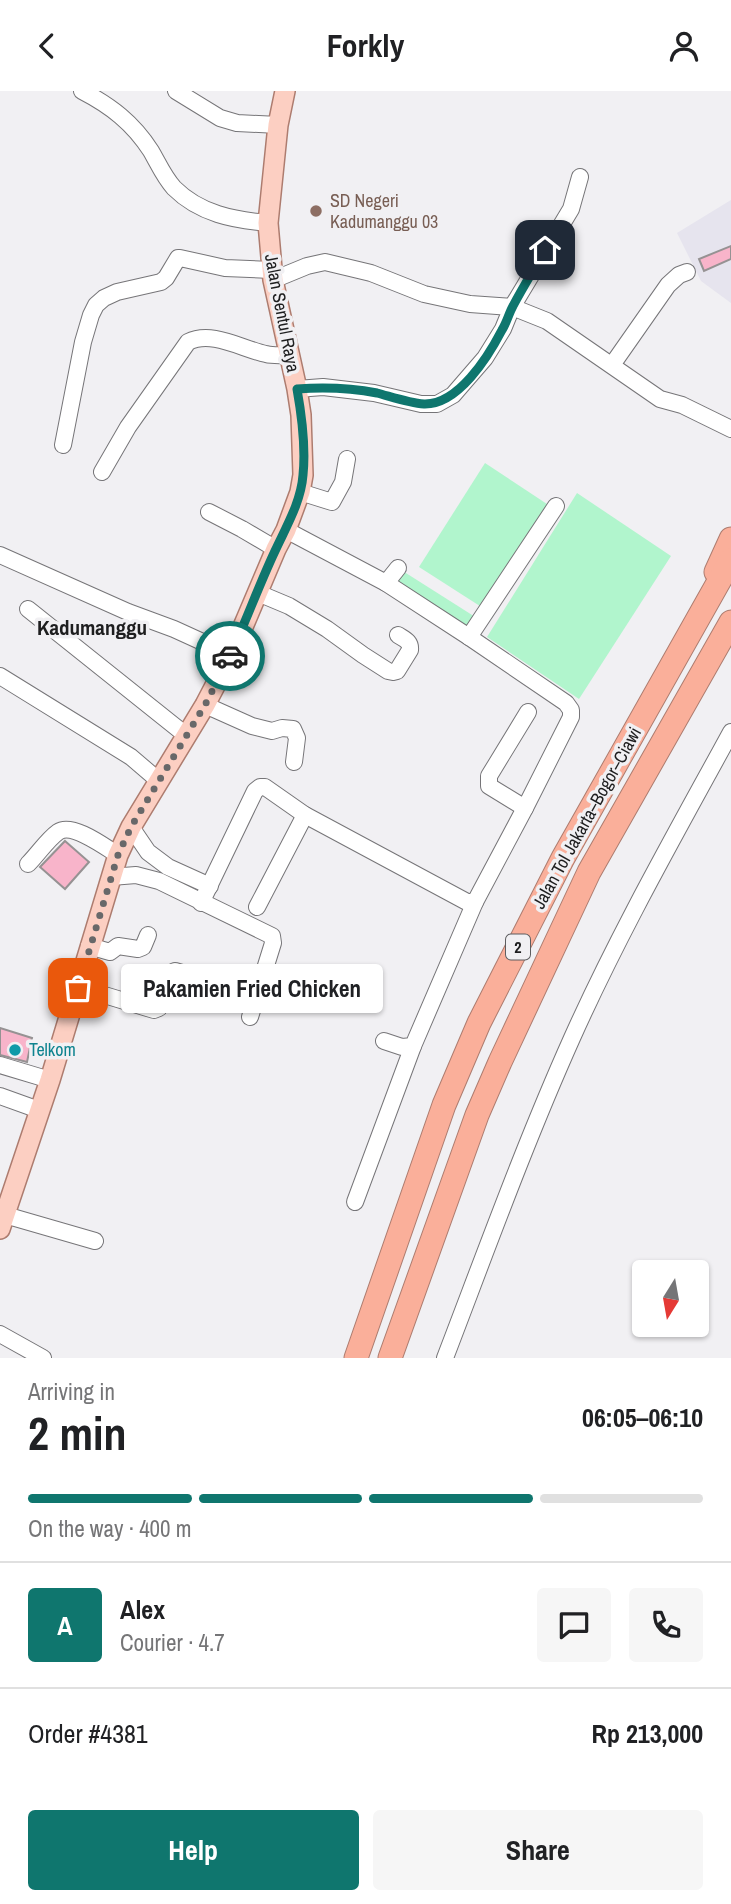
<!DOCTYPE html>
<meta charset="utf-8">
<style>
:root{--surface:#fff;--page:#f6f6f6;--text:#202124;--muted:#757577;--line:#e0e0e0;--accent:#0f766e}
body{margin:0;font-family:"Archivo Narrow",sans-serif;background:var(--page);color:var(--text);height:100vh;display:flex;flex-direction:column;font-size:26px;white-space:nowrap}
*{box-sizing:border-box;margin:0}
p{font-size:23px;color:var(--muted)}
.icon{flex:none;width:38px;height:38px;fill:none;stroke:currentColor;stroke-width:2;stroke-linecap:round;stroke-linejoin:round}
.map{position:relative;height:1267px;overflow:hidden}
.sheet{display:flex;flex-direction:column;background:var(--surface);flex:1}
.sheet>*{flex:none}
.needle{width:46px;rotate:191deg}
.tools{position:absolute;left:632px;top:1169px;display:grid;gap:14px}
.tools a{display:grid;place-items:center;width:77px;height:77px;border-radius:7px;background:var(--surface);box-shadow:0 2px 5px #0004;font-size:35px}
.pin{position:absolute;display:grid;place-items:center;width:60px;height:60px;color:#fff;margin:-30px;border-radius:14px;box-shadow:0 4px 10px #0006}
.courier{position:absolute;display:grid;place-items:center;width:70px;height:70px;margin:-35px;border:5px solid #0f766e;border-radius:50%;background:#fff;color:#222;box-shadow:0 2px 9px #0007}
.bubble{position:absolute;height:49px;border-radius:7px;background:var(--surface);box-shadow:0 2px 5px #0004;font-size:23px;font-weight:800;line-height:49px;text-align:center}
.overview em{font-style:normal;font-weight:800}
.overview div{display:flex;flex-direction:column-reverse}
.overview{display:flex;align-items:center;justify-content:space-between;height:119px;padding:0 28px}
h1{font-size:46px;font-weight:800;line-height:52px}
.bar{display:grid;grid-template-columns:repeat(4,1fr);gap:10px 7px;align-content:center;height:84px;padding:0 28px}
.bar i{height:9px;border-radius:5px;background:var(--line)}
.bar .current{background:var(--accent)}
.bar p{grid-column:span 4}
.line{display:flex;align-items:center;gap:18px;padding:0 28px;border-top:2px solid var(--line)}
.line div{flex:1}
.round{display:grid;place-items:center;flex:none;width:74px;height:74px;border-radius:7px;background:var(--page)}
.action{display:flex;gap:14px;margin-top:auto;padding:14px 28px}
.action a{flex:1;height:80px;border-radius:7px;background:var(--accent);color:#fff;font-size:28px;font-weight:800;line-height:80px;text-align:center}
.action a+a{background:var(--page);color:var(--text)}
header{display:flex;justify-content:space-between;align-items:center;height:91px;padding:0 28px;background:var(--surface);font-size:32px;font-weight:800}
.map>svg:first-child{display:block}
.built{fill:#e6e4ee}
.green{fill:#b1f5cd}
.building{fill:#f8b4ca;stroke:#969293;stroke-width:2}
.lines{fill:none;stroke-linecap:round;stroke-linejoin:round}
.minor-casing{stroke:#767578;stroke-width:18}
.major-casing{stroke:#ad7c6f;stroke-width:22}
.highway-casing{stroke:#ad7c6f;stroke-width:25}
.minor{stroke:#fff;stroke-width:16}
.major{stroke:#fccfc2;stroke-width:19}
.highway{stroke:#faaf9a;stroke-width:23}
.done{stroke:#686869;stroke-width:7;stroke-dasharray:0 12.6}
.route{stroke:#0f766e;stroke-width:9}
.education-dot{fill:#8d6e63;stroke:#f1f0f3;stroke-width:2.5}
.culture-dot{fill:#0f9aa8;stroke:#f1f0f3;stroke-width:2.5}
.labels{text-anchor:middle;stroke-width:7;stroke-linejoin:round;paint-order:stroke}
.shield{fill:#f1f0f3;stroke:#5d5d5f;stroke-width:2}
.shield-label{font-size:16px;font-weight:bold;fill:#1e1e1f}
.education-label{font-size:18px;fill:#785e54;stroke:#f1f0f3;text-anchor:start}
.street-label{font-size:18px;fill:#1e1e1f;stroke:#f1f0f3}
.culture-label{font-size:18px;fill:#0d838f;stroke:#f1f0f3;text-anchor:start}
.quarter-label{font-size:21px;font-weight:bold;fill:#1e1e1f;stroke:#f1f0f3}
</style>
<header><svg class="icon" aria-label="back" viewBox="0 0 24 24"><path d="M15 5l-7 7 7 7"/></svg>Forkly<svg class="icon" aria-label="person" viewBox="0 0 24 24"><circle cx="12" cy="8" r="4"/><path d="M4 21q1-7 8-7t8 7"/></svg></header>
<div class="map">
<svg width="731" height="1267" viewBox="0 0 731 1267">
<rect width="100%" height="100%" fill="#f1f0f3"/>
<!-- built -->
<path class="built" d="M731 109V212L701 190 677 142Z"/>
<!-- green -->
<g class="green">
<path d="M485 372 550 415 483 517 419 476Z"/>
<path d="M577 402 671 465 579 608 487 546Z"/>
<path d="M398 477 480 529 469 546 386 492Z"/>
</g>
<!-- building -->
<g class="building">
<path d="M731 155V168L704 180 699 168Z"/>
<path d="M65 750 89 771 65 798 40 776Z"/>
<path d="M0 937 32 947 27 971 0 964Z"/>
</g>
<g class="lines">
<defs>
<g id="minor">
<path d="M82 0C111 15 133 32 151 60 158 72 164 86 174 97 200 123 234 129 268 132"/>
<path d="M176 0 220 27 237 32 278 34"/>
<path d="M273 189 307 175 325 171 371 182 424 203 470 213 512 216 547 230 660 308 682 314 731 338"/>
<path d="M612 274 668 194 679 184 687 181"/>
<path d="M297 298 323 296 374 302 421 313H437L453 304 485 267 503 238 512 216 571 118 580 86"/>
<path d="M63 354 83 251 91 224 96 214 104 207 117 201 161 191 166 187 178 167H180L225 177 271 179"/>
<path d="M102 381 128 336 188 251C212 239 242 258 266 263 274 265 282 264 289 264"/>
<path d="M300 401 332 411 343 391 347 368"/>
<path d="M209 421 242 438 276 458"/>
<path d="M0 464 128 521 174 538 231 564"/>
<path d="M386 492 398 477"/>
<path d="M258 502 289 515 327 538 363 564 388 580 393 581 397 580 410 559C411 550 404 548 398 544"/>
<path d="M28 518 187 645"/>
<path d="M469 546 556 415"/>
<path d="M0 585 131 666 159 690"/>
<path d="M205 614 252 635 272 640 282 637 293 638 297 647 294 671"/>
<path d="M525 717 489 695V685L528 621"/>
<path d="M131 736 148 761 168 776 210 795"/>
<path d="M28 773C38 763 47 749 58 741 72 731 105 756 118 764"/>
<path d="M111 786 136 784 159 790 272 845 273 852 250 926"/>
<path d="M201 812 255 700 260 696H265L305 724 467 811H475L525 717 571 626V619L566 612 469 546 386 492 286 439"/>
<path d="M257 816 305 724"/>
<path d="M89 855 110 861 118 855 138 858 143 856 148 844"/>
<path d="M78 896 154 919 159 917 173 881 175 880 209 890"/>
<path d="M384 950 402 956 413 955 475 811"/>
<path d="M0 974 50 989"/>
<path d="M0 1005 39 1019"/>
<path d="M355 1111 413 955"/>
<path d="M5 1124 95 1150"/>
<path d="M0 1243 43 1267"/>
<path d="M445 1267C486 1160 525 1052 572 947 619 842 676 742 731 641"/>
</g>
<path id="major" d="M0 1138 50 989 118 764 131 736 205 614 231 564 276 458 286 439 300 401 303 384 301 324 297 298 273 189 268 132 278 34 285 0"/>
<g id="highway">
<path d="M716 481 731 448"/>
<path d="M356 1267 444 1014 479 932 563 767 731 469"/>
<path d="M390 1267 477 1024 500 971 589 781 731 531"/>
</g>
</defs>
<!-- minor casing -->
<use href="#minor" class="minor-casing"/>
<!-- major casing -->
<use href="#major" class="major-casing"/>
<!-- highway casing -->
<use href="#highway" class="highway-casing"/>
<!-- minor -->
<use href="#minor" class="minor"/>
<!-- major -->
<use href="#major" class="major"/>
<!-- highway -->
<use href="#highway" class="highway"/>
</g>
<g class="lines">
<!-- done -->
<path class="done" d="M78 897 118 764 131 736 205 614 230 565"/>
<!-- route -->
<path class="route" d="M230 565C246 530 259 494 275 460 286 436 301 411 303 384 306 355 302 326 297 298 324 296 351 297 377 302 392 306 409 312 424 313 458 314 488 266 502 239 507 231 509 222 513 215 523 196 535 177 545 159"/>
</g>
<!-- markers -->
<circle class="education-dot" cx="316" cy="120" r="7"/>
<circle class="culture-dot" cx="15" cy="959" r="7"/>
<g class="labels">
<!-- shield labels -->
<rect class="shield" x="506" y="843.5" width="24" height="25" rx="5"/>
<g class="shield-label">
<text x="518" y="862">2</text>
</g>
<!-- education labels -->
<g class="education-label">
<text x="330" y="116">SD Negeri<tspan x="330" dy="21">Kadumanggu 03</tspan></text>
</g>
<!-- street labels -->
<g class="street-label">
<text transform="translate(282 222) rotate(79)" y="6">Jalan Sentul Raya</text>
<text transform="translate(587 727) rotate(-61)" y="6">Jalan Tol Jakarta–Bogor–Ciawi</text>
</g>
<!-- culture labels -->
<g class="culture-label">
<text x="29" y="965">Telkom</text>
</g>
<!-- quarter labels -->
<g class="quarter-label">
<text x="92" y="544">Kadumanggu</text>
</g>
</g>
</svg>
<div class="tools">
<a><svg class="needle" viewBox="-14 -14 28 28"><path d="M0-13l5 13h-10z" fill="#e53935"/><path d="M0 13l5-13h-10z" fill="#757577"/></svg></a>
</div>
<div class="pin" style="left:78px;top:897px;background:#ea580c"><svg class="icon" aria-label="bag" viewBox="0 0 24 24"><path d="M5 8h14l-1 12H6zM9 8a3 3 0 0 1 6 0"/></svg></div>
<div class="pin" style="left:545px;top:159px;background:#1f2937"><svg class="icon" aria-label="home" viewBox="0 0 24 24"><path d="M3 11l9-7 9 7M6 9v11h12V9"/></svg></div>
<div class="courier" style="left:230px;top:565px"><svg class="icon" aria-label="car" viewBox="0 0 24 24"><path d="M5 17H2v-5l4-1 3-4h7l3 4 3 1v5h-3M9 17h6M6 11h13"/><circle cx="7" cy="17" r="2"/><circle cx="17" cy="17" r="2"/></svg></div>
<div class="bubble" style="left:121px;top:873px;width:262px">Pakamien Fried Chicken</div>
</div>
<section class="sheet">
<div class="overview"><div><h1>2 min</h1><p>Arriving in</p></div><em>06:05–06:10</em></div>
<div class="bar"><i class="current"></i><i class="current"></i><i class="current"></i><i></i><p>On the way · 400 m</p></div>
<div class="line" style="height:126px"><b class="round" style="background:var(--accent);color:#fff">A</b><div><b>Alex</b><p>Courier · 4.7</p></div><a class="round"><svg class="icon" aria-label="chat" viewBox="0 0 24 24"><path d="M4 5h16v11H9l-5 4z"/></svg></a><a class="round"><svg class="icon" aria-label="phone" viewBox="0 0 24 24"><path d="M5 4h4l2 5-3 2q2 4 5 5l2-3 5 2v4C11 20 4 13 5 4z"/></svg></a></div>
<div class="line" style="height:91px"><div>Order #4381</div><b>Rp 213,000</b></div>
<div class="action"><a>Help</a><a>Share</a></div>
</section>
